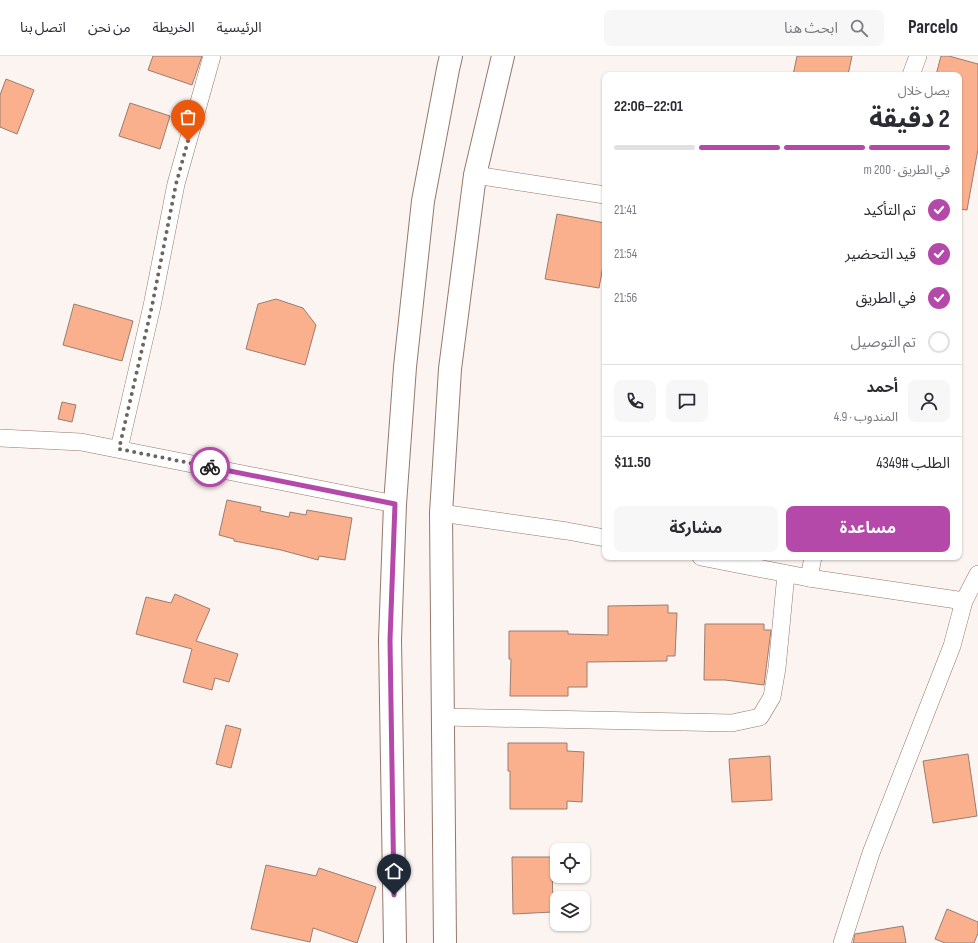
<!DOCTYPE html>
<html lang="ar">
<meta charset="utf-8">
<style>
:root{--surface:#fff;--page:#f7f7f7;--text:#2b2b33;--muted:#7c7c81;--line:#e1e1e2;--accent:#b549a9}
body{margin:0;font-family:"Sofia Sans Condensed","Noto Sans Arabic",sans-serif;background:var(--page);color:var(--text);direction:rtl;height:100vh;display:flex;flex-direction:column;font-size:15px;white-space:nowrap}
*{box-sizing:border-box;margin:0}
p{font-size:13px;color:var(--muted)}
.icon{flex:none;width:22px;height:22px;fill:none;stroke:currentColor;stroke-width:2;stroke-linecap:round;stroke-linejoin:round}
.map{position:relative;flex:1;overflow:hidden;direction:ltr}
.details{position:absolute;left:602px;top:16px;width:360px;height:488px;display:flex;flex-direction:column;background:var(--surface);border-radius:8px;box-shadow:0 1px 3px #0004;direction:rtl}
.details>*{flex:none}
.tools{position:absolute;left:550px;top:787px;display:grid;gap:8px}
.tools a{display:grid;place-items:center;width:40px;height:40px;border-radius:8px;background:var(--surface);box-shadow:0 1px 3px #0004;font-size:20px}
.pin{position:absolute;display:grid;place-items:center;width:34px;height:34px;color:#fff;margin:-41px -17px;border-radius:50% 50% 50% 0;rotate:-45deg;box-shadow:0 0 4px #0007}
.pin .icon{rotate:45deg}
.courier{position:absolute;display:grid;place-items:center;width:40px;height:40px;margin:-20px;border:3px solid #b549a9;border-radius:50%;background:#fff;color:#222;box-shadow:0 1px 5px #0007}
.summary em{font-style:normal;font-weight:700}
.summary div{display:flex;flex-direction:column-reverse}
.summary{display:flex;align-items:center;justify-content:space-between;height:68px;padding:0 12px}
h1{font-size:26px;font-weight:700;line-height:30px}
.bar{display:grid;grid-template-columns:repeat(4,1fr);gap:6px 4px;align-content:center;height:48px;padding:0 12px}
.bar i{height:5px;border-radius:3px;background:var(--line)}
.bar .current{background:var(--accent)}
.bar p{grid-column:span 4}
.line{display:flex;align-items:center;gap:10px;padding:0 12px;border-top:1px solid var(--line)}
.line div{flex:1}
.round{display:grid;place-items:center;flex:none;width:42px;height:42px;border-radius:8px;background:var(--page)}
ol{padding:0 12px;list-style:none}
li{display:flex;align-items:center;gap:12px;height:44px}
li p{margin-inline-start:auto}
li .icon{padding:4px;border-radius:50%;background:var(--accent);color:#fff;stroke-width:4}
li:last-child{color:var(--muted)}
li i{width:22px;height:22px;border:2px solid var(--line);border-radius:50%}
.action{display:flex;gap:8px;margin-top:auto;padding:8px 12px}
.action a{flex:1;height:46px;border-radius:8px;background:var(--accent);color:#fff;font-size:16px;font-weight:700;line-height:46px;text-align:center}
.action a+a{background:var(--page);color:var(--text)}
header{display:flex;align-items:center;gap:24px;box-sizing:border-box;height:56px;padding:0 20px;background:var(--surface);border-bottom:1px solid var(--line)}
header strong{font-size:19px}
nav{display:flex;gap:22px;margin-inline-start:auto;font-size:14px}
.search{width:280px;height:36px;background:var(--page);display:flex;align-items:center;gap:10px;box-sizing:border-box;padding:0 14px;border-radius:8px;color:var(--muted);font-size:15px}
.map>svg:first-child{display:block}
.building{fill:#fab08c;stroke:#9a7d6f}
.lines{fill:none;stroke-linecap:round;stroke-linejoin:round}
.street-casing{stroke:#95786b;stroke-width:18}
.secondary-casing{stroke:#95786b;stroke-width:24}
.street{stroke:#fff;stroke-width:17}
.secondary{stroke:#fff;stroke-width:22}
.done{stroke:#6d645f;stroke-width:4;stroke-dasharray:0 7.2}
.route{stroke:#b549a9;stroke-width:5}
</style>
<header>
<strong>Parcelo</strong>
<div class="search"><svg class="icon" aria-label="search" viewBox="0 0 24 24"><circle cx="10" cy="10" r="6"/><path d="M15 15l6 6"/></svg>ابحث هنا</div>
<nav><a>الرئيسية</a><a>الخريطة</a><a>من نحن</a><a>اتصل بنا</a></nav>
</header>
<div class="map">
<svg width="978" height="887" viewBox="0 0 978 887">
<rect width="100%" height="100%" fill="#fbf4f1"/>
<!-- building -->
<g class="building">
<path d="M153 0H202L192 29 148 14Z"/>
<path d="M797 0H852L848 19H793Z"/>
<path d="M941 0H949L978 8V93L967 154 959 153V19H936Z"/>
<path d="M6 23 34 34 17 78 0 71V39Z"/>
<path d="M130 47 170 60 160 93 119 80Z"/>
<path d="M557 158 605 167V199L599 232 545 223Z"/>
<path d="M276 243 303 252 316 269 305 309 246 293 258 248Z"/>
<path d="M74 248 133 265 122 305 63 289Z"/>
<path d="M62 346 76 349 72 366 58 363Z"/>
<path d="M227 444 261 451 260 455 289 461 290 456 306 459 307 454 352 462 345 504 319 500 318 504 281 494 234 485V483L219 479Z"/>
<path d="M175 538 210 553 196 585 238 598 229 626 215 622 212 634 183 626 192 593 136 578 146 541 171 547Z"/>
<path d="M668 549V557H677L675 600H667V605L587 606V631H568V640H510L511 603H509V575H568V578L608 579V550Z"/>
<path d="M705 568H764V574H771L764 629 725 624H704Z"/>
<path d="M226 669 241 673 231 712 216 708Z"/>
<path d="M508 687H567V695L584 696 582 746 567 745V753H510V715H508Z"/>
<path d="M968 698 977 760 933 767 923 705Z"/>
<path d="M770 700 772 744 732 746 729 703Z"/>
<path d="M512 801H552L553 856 513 858Z"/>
<path d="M266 809 316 820 319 812 376 831 357 887 313 872 310 886 251 873Z"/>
<path d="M947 853 978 866V877L974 887H945L935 883Z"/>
<path d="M903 870 906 887H853L855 878Z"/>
</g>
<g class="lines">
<defs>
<g id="street">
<path d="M911 19 918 0"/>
<path d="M475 119 605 139"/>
<path d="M0 382 81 386 395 448"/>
<path d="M119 393 152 250 176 128 212 0"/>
<path d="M441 457 567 475 605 482"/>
<path d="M701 501 809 522 964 545"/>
<path d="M809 522 813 501"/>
<path d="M443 661 732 667 760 661 772 641 777 612 786 518"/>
<path d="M842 887 871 797 952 590 964 545 978 518"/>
</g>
<g id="secondary">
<path d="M395 887 390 584 395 448 405 311 423 145 448 13 451 0"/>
<path d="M445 887 441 457 450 313 475 119 503 0"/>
</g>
</defs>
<!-- street casing -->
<use href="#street" class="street-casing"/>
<!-- secondary casing -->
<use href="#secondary" class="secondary-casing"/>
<!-- street -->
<use href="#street" class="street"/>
<!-- secondary -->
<use href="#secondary" class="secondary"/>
</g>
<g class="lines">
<!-- done -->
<path class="done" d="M188 85 176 128 152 250 119 393 210 411"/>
<!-- route -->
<path class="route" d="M210 411 395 448 390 584 394 839"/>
</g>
</svg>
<div class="tools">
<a><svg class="icon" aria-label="locate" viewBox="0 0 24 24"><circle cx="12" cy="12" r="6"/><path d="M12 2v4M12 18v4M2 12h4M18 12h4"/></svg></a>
<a><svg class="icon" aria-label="layers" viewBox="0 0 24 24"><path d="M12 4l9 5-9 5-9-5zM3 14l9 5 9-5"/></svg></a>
</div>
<div class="pin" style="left:188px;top:85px;background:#ea580c"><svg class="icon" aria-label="bag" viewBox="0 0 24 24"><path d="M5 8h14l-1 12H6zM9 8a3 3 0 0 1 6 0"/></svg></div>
<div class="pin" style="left:394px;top:839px;background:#1f2937"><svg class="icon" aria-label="home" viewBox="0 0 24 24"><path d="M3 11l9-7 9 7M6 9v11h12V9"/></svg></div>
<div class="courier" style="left:210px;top:411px"><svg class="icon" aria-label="bike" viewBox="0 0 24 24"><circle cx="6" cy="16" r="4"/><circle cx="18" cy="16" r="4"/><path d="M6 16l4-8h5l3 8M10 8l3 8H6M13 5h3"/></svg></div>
<section class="details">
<div class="summary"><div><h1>2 دقيقة</h1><p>يصل خلال</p></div><em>22:01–22:06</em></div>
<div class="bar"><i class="current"></i><i class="current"></i><i class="current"></i><i></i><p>في الطريق · 200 m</p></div>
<ol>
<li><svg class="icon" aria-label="check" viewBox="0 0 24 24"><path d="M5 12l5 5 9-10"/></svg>تم التأكيد<p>21:41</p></li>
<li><svg class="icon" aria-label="check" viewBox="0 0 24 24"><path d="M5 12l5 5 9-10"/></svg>قيد التحضير<p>21:54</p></li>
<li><svg class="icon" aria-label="check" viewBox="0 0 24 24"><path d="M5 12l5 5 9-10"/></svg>في الطريق<p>21:56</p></li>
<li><i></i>تم التوصيل</li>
</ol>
<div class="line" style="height:72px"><a class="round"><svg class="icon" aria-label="person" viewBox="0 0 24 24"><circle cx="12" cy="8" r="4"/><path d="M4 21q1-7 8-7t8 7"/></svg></a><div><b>أحمد</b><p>المندوب · 4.9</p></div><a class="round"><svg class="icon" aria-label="chat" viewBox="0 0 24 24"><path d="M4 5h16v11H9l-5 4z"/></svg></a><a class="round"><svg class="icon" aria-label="phone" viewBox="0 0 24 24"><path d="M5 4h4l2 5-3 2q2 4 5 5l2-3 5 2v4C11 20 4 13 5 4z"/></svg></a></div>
<div class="line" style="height:52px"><div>الطلب #4349</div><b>$11.50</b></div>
<div class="action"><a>مساعدة</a><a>مشاركة</a></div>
</section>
</div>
